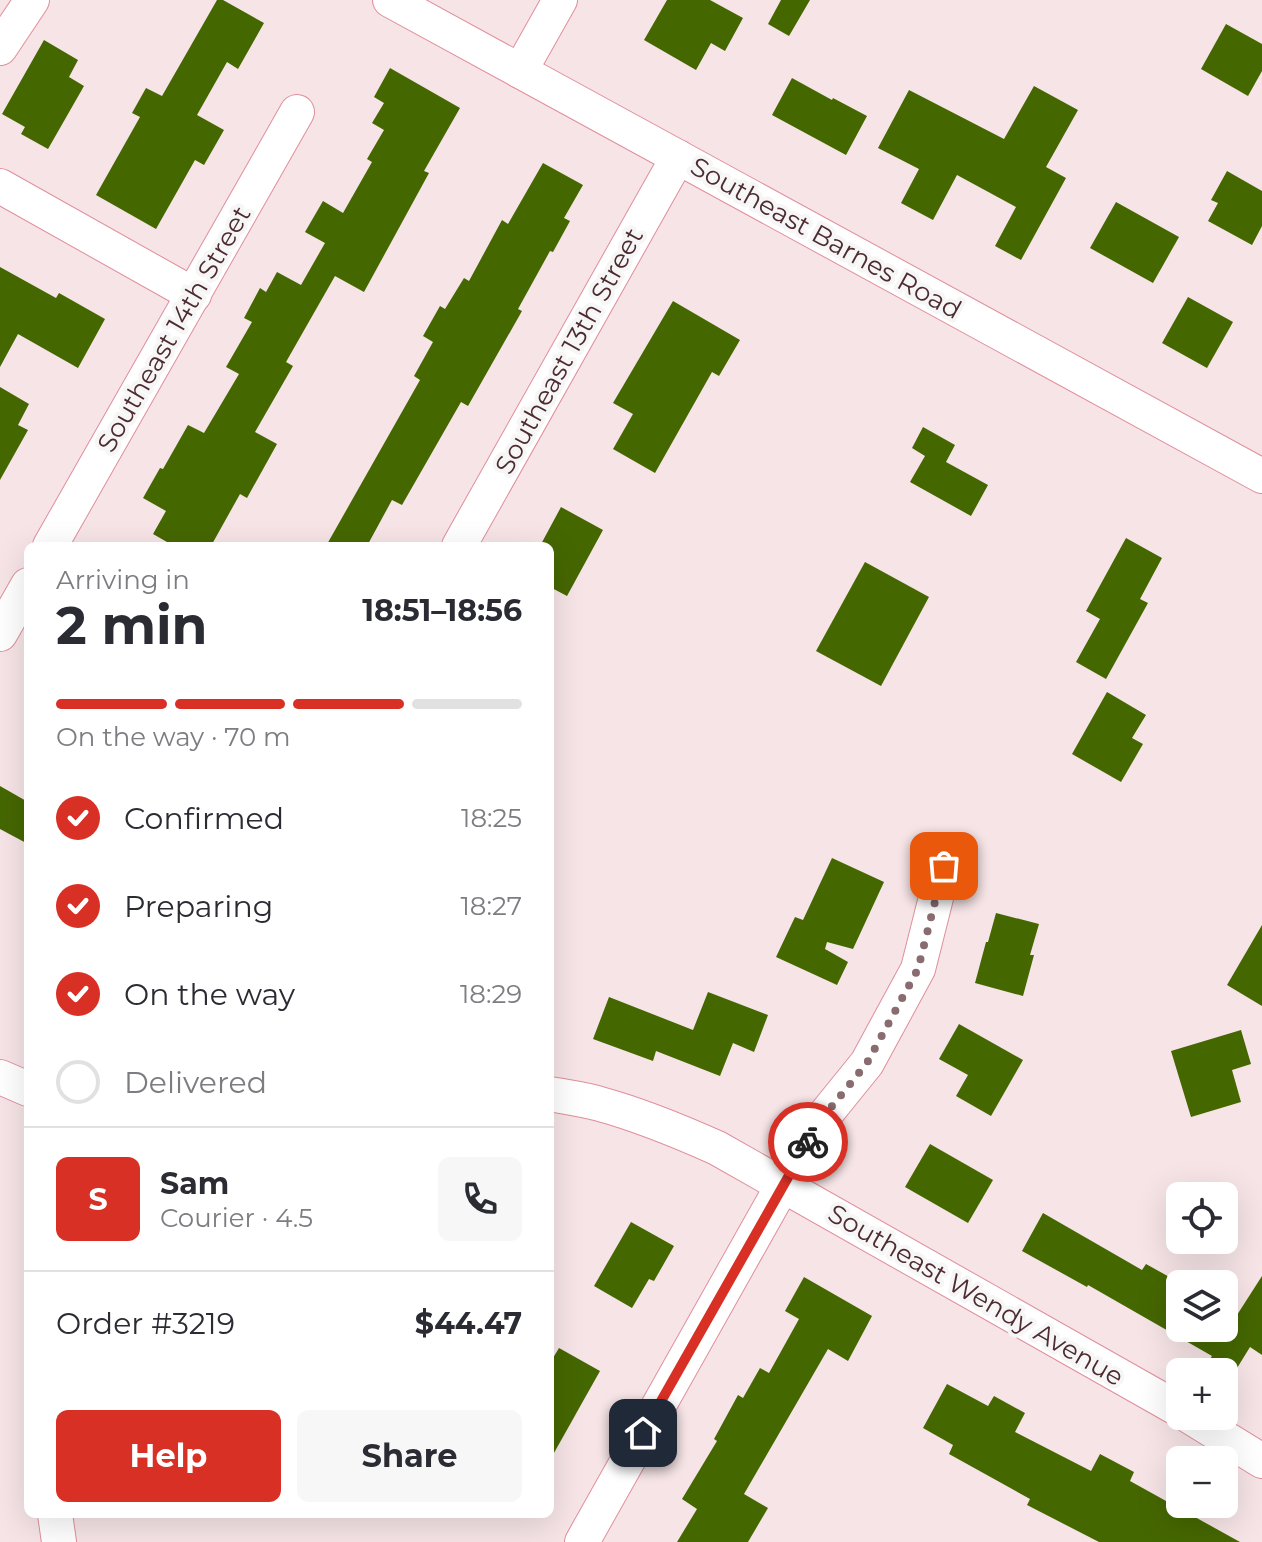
<!DOCTYPE html>
<meta charset="utf-8">
<style>
:root{--surface:#fff;--page:#f7f7f7;--text:#2b2b33;--muted:#7c7c81;--line:#e1e1e2;--accent:#d93025}
body{margin:0;font-family:Montserrat,sans-serif;background:var(--page);color:var(--text);height:100vh;display:flex;flex-direction:column;font-size:30px;white-space:nowrap}
*{box-sizing:border-box;margin:0}
p{font-size:26px;color:var(--muted)}
.icon{flex:none;width:44px;height:44px;fill:none;stroke:currentColor;stroke-width:2;stroke-linecap:round;stroke-linejoin:round}
.map{position:relative;flex:1;overflow:hidden}
.panel{position:absolute;left:24px;top:542px;width:530px;height:976px;display:flex;flex-direction:column;background:var(--surface);border-radius:12px;box-shadow:0 8px 32px #0002}
.panel>*{flex:none}
.tools{position:absolute;left:1166px;top:1182px;display:grid;gap:16px}
.tools a{display:grid;place-items:center;width:72px;height:72px;border-radius:12px;background:var(--surface);box-shadow:0 8px 32px #0002;font-size:40px}
.pin{position:absolute;display:grid;place-items:center;width:68px;height:68px;color:#fff;margin:-34px;border-radius:16px;box-shadow:0 4px 12px #0006}
.courier{position:absolute;display:grid;place-items:center;width:80px;height:80px;margin:-40px;border:6px solid #d93025;border-radius:50%;background:#fff;color:#222;box-shadow:0 2px 10px #0007}
.headline em{font-style:normal;font-weight:700}
.headline div{display:flex;flex-direction:column-reverse}
.headline{display:flex;align-items:center;justify-content:space-between;height:136px;padding:0 32px}
h1{font-size:52px;font-weight:700;line-height:60px}
.bar{display:grid;grid-template-columns:repeat(4,1fr);gap:12px 8px;align-content:center;height:96px;padding:0 32px}
.bar i{height:10px;border-radius:6px;background:var(--line)}
.bar .active{background:var(--accent)}
.bar p{grid-column:span 4}
.line{display:flex;align-items:center;gap:20px;padding:0 32px;border-top:2px solid var(--line)}
.line div{flex:1}
.round{display:grid;place-items:center;flex:none;width:84px;height:84px;border-radius:12px;background:var(--page)}
ol{padding:0 32px;list-style:none}
li{display:flex;align-items:center;gap:24px;height:88px}
li p{margin-inline-start:auto}
li .icon{padding:8px;border-radius:50%;background:var(--accent);color:#fff;stroke-width:4}
li:last-child{color:var(--muted)}
li i{width:44px;height:44px;border:4px solid var(--line);border-radius:50%}
.cta{display:flex;gap:16px;margin-top:auto;padding:16px 32px}
.cta a{flex:1;height:92px;border-radius:12px;background:var(--accent);color:#fff;font-size:32px;font-weight:700;line-height:92px;text-align:center}
.cta a+a{background:var(--page);color:var(--text)}
.map>svg:first-child{display:block}
.building{fill:#456700}
.lines{fill:none;stroke-linecap:round;stroke-linejoin:round}
.minor-casing{stroke:#e08e9c;stroke-width:36}
.minor{stroke:#fff;stroke-width:34}
.done{stroke:#886c70;stroke-width:8;stroke-dasharray:0 14.4}
.route{stroke:#d93025;stroke-width:10}
.labels{text-anchor:middle;stroke-width:8;stroke-linejoin:round;paint-order:stroke}
.street-label{font-size:26px;fill:#4d2b31;stroke:#f6f6f6}
</style>
<div class="map">
<svg width="1262" height="1542" viewBox="0 0 1262 1542">
<rect width="100%" height="100%" fill="#f6e4e6"/>
<!-- building -->
<g class="building">
<path d="M217 0H223L264 23 238 69 227 62 197 115 224 130 204 165 195 160 156 229 96 195 140 117 132 113 146 88 162 96Z"/>
<path d="M667 0H710L743 18 725 51 711 43 696 70 644 40Z"/>
<path d="M781 0H810L789 36 768 24Z"/>
<path d="M1226 24 1262 44V71L1248 96 1201 69Z"/>
<path d="M44 40 78 60 69 77 84 86 48 149 21 134 25 127 2 114Z"/>
<path d="M390 68 460 108 424 171 429 173 364 292 335 276 286 362 293 366 255 432 277 444 247 498 240 494 211 546H174L153 534 166 511 143 498 160 468 163 469 188 425 204 433 239 374 226 367 252 322 244 318 260 288 266 292 277 272 301 285 325 243 305 232 323 201 343 213 372 162 367 159 384 130 372 123 384 103 374 97Z"/>
<path d="M792 78 832 100 833 98 867 116 846 155 772 115Z"/>
<path d="M1034 86 1078 110 1046 167 1066 178 1021 260 995 246 1016 207 957 175 933 220 901 203 919 169 878 148 909 90 1004 139Z"/>
<path d="M543 163 583 185 564 218 570 221 553 252 550 251 518 309 522 311 468 406 461 402 402 505 392 500 367 546H326L420 380 414 376 433 342 423 336 440 306 445 309 464 278 469 281 502 220 508 224Z"/>
<path d="M1227 171 1262 191V226L1252 245 1208 221 1218 203 1211 200Z"/>
<path d="M1116 202 1179 237 1153 283 1090 248Z"/>
<path d="M0 267 56 298 59 293 105 319 78 368 18 334 0 367Z"/>
<path d="M1188 297 1233 322 1207 368 1162 343Z"/>
<path d="M673 301 740 340 719 376 712 372 655 473 613 449 633 414 613 403Z"/>
<path d="M0 387 29 404 18 425 28 430 0 480Z"/>
<path d="M923 427 955 445 946 462 988 485 971 516 910 482 925 456 912 448Z"/>
<path d="M561 507 603 530 567 596 550 587V546H540Z"/>
<path d="M1126 538 1162 558 1140 599 1148 603 1106 679 1076 662 1100 619 1086 611Z"/>
<path d="M865 562 929 597 881 686 816 651Z"/>
<path d="M1107 692 1146 715 1132 738 1143 744 1121 782 1072 754Z"/>
<path d="M0 786 28 802V844L0 829Z"/>
<path d="M832 858 884 882 853 949 827 942 825 949 848 962 837 985 776 957 795 917 803 920Z"/>
<path d="M996 913 1039 924 1030 955H1034L1023 996 975 983 986 942H988Z"/>
<path d="M1262 925V1006L1227 985Z"/>
<path d="M708 992 768 1015 754 1052 733 1043 720 1076 656 1051 653 1061 593 1039 609 997 693 1030Z"/>
<path d="M959 1024 1023 1060 991 1116 956 1096 968 1075 939 1059Z"/>
<path d="M1241 1030 1251 1064 1232 1070 1241 1102 1191 1117 1171 1051Z"/>
<path d="M930 1144 993 1180 968 1223 905 1187Z"/>
<path d="M1043 1213 1142 1270 1146 1264 1182 1284H1180V1328H1224V1308L1237 1315 1262 1276V1355L1250 1347 1234 1373 1210 1359 1212 1356 1088 1285 1087 1287 1022 1251Z"/>
<path d="M631 1222 674 1246 654 1281 649 1279 632 1308 594 1286Z"/>
<path d="M804 1277 872 1316 848 1361 828 1349 744 1494 768 1508 748 1542H677L697 1509 682 1499 717 1441 714 1439 738 1395 743 1398 760 1368 769 1373 799 1319 785 1311Z"/>
<path d="M559 1348 600 1371 550 1460V1363Z"/>
<path d="M947 1384 988 1406 994 1396 1025 1413 1015 1432 1091 1471 1100 1454 1134 1472 1130 1481 1240 1542H1099L1027 1505 1030 1499 949 1454 953 1445 923 1428Z"/>
</g>
<g class="lines">
<defs>
<g id="minor">
<path d="M390 0 1262 476"/>
<path d="M0 48 32 0"/>
<path d="M520 71 560 0"/>
<path d="M0 186 194 295"/>
<path d="M50 546 297 112"/>
<path d="M459 546 678 157"/>
<path d="M0 634 28 585"/>
<path d="M0 1077 28 1089"/>
<path d="M550 1094C566 1097 583 1099 600 1104 640 1115 679 1131 717 1148L1180 1410"/>
<path d="M1189 1416 1262 1461"/>
<path d="M55 1514 59 1542"/>
<path d="M582 1542 816 1126 867 1063 918 969 944 866"/>
</g>
</defs>
<!-- minor casing -->
<use href="#minor" class="minor-casing"/>
<!-- minor -->
<use href="#minor" class="minor"/>
</g>
<g class="lines">
<!-- done -->
<path class="done" d="M808 1142 816 1126 867 1063 918 969 944 866"/>
<!-- route -->
<path class="route" d="M643 1433 808 1142"/>
</g>
<g class="labels">
<!-- street labels -->
<g class="street-label">
<text transform="translate(826 238) rotate(29)" y="9">Southeast Barnes Road</text>
<text transform="translate(174 329) rotate(-60)" y="9">Southeast 14th Street</text>
<text transform="translate(569 351) rotate(-61)" y="9">Southeast 13th Street</text>
<text transform="translate(976 1295) rotate(30)" y="9">Southeast Wendy Avenue</text>
</g>
</g>
</svg>
<div class="tools">
<a><svg class="icon" aria-label="locate" viewBox="0 0 24 24"><circle cx="12" cy="12" r="6"/><path d="M12 2v4M12 18v4M2 12h4M18 12h4"/></svg></a>
<a><svg class="icon" aria-label="layers" viewBox="0 0 24 24"><path d="M12 4l9 5-9 5-9-5zM3 14l9 5 9-5"/></svg></a>
<a>+</a>
<a>−</a>
</div>
<div class="pin" style="left:944px;top:866px;background:#ea580c"><svg class="icon" aria-label="bag" viewBox="0 0 24 24"><path d="M5 8h14l-1 12H6zM9 8a3 3 0 0 1 6 0"/></svg></div>
<div class="pin" style="left:643px;top:1433px;background:#1f2937"><svg class="icon" aria-label="home" viewBox="0 0 24 24"><path d="M3 11l9-7 9 7M6 9v11h12V9"/></svg></div>
<div class="courier" style="left:808px;top:1142px"><svg class="icon" aria-label="bike" viewBox="0 0 24 24"><circle cx="6" cy="16" r="4"/><circle cx="18" cy="16" r="4"/><path d="M6 16l4-8h5l3 8M10 8l3 8H6M13 5h3"/></svg></div>
<section class="panel">
<div class="headline"><div><h1>2 min</h1><p>Arriving in</p></div><em>18:51–18:56</em></div>
<div class="bar"><i class="active"></i><i class="active"></i><i class="active"></i><i></i><p>On the way · 70 m</p></div>
<ol>
<li><svg class="icon" aria-label="check" viewBox="0 0 24 24"><path d="M5 12l5 5 9-10"/></svg>Confirmed<p>18:25</p></li>
<li><svg class="icon" aria-label="check" viewBox="0 0 24 24"><path d="M5 12l5 5 9-10"/></svg>Preparing<p>18:27</p></li>
<li><svg class="icon" aria-label="check" viewBox="0 0 24 24"><path d="M5 12l5 5 9-10"/></svg>On the way<p>18:29</p></li>
<li><i></i>Delivered</li>
</ol>
<div class="line" style="height:144px"><b class="round" style="background:var(--accent);color:#fff">S</b><div><b>Sam</b><p>Courier · 4.5</p></div><a class="round"><svg class="icon" aria-label="phone" viewBox="0 0 24 24"><path d="M5 4h4l2 5-3 2q2 4 5 5l2-3 5 2v4C11 20 4 13 5 4z"/></svg></a></div>
<div class="line" style="height:104px"><div>Order #3219</div><b>$44.47</b></div>
<div class="cta"><a>Help</a><a>Share</a></div>
</section>
</div>
